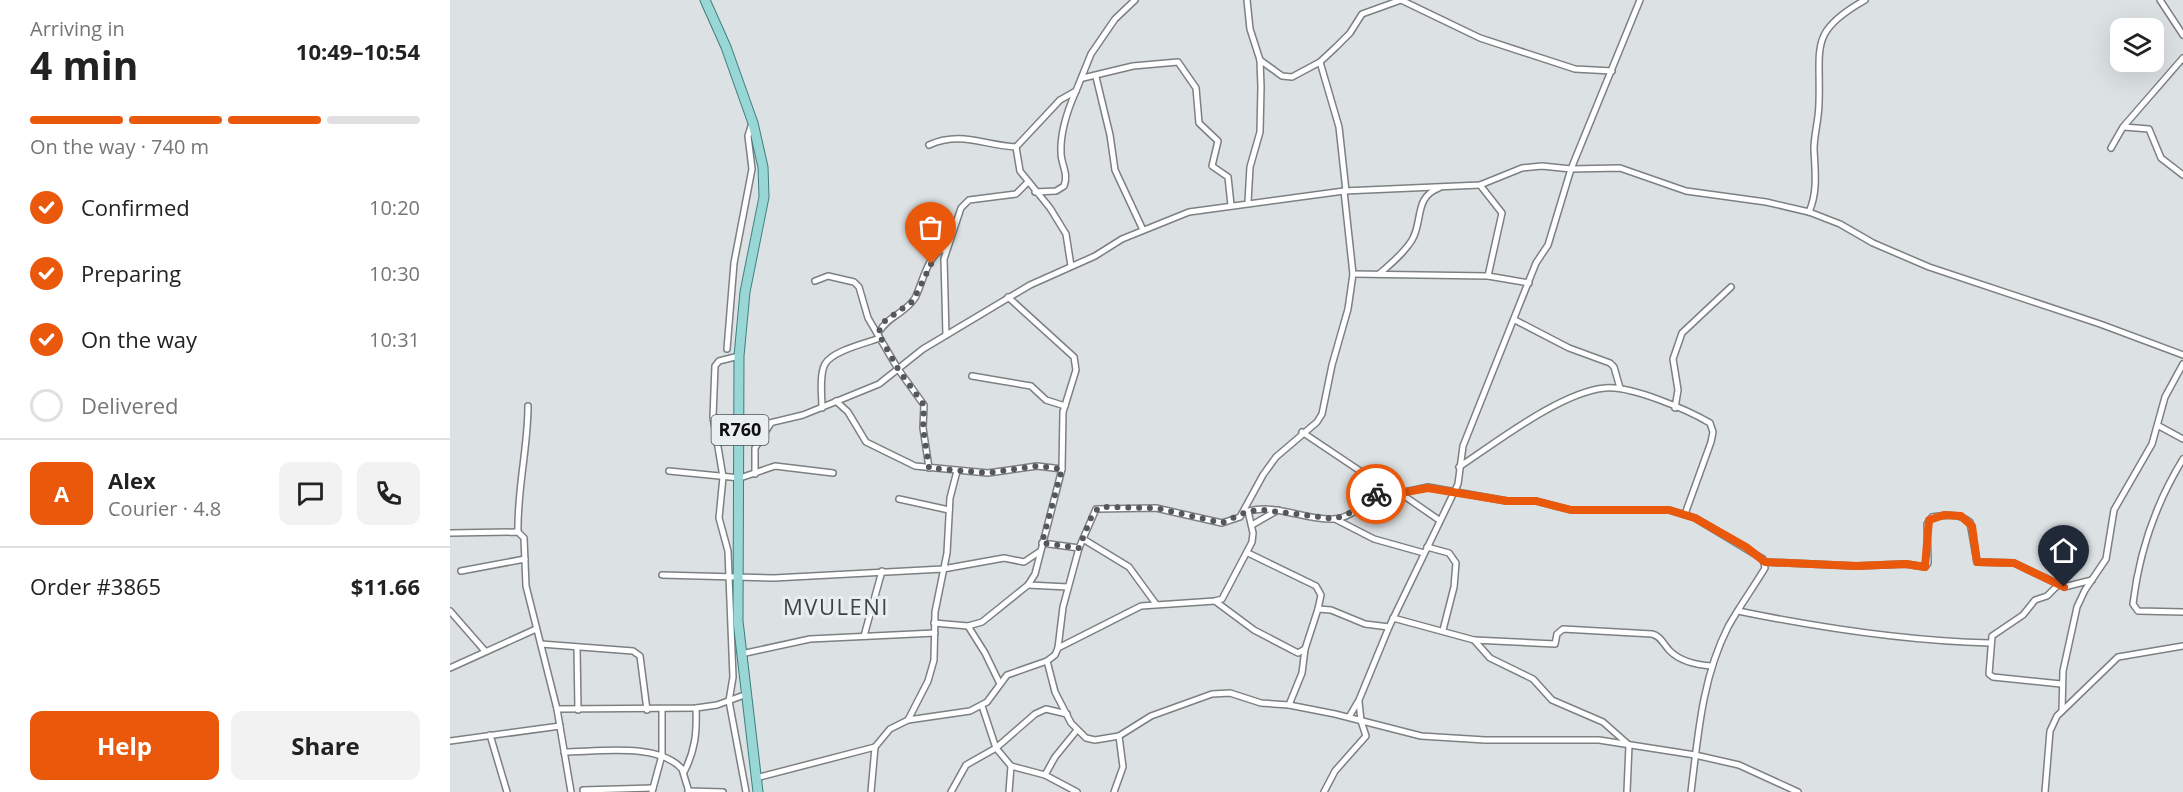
<!DOCTYPE html>
<meta charset="utf-8">
<style>
:root{--surface:#fff;--page:#f2f2f2;--text:#222;--muted:#767676;--line:#e0e0e0;--accent:#ea580c}
body{margin:0;font-family:"Open Sans",sans-serif;background:var(--page);color:var(--text);height:100vh;display:flex;flex-direction:column;font-size:22px;white-space:nowrap}
*{box-sizing:border-box;margin:0}
p{font-size:20px;color:var(--muted)}
.icon{flex:none;width:33px;height:33px;fill:none;stroke:currentColor;stroke-width:2;stroke-linecap:round;stroke-linejoin:round}
.map{position:relative;flex:1;overflow:hidden}
.side{display:flex;flex-direction:column;background:var(--surface);width:450px}
.side>*{flex:none}
.controls{position:absolute;left:1660px;top:18px;display:grid;gap:12px}
.controls a{display:grid;place-items:center;width:54px;height:54px;border-radius:12px;background:var(--surface);box-shadow:0 6px 24px #0002;font-size:30px}
.pin{position:absolute;display:grid;place-items:center;width:51px;height:51px;color:#fff;margin:-62px -26px;border-radius:50% 50% 50% 0;rotate:-45deg;box-shadow:0 0 6px #0007}
.pin .icon{rotate:45deg}
.courier{position:absolute;display:grid;place-items:center;width:60px;height:60px;margin:-30px;border:4px solid #ea580c;border-radius:50%;background:#fff;color:#222;box-shadow:0 2px 8px #0007}
.headline em{font-style:normal;font-weight:700}
.headline div{display:flex;flex-direction:column-reverse}
.headline{display:flex;align-items:center;justify-content:space-between;height:102px;padding:0 30px}
h1{font-size:39px;font-weight:700;line-height:45px}
.bar{display:grid;grid-template-columns:repeat(4,1fr);gap:9px 6px;align-content:center;height:72px;padding:0 30px}
.bar i{height:8px;border-radius:4px;background:var(--line)}
.bar .active{background:var(--accent)}
.bar p{grid-column:span 4}
.line{display:flex;align-items:center;gap:15px;padding:0 30px;border-top:2px solid var(--line)}
.line div{flex:1}
.round{display:grid;place-items:center;flex:none;width:63px;height:63px;border-radius:12px;background:var(--page)}
ol{padding:0 30px;list-style:none}
li{display:flex;align-items:center;gap:18px;height:66px}
li p{margin-inline-start:auto}
li .icon{padding:6px;border-radius:50%;background:var(--accent);color:#fff;stroke-width:4}
li:last-child{color:var(--muted)}
li i{width:33px;height:33px;border:3px solid var(--line);border-radius:50%}
.cta{display:flex;gap:12px;margin-top:auto;padding:12px 30px}
.cta a{flex:1;height:69px;border-radius:12px;background:var(--accent);color:#fff;font-size:24px;font-weight:700;line-height:69px;text-align:center}
.cta a+a{background:var(--page);color:var(--text)}
main{display:flex;flex:1;min-height:0}
.map>svg:first-child{display:block}
.lines{fill:none;stroke-linecap:round;stroke-linejoin:round}
.street-casing{stroke:#7c8082;stroke-width:8}
.primary-casing{stroke:#3c7f7f;stroke-width:11}
.street{stroke:#fff;stroke-width:5}
.primary{stroke:#99d7d7;stroke-width:9}
.done{stroke:#555859;stroke-width:6;stroke-dasharray:0 10.8}
.route{stroke:#ea580c;stroke-width:8}
.labels{text-anchor:middle;stroke-width:6;stroke-linejoin:round;paint-order:stroke}
.shield{fill:#e9eef0;stroke:#4f5152;stroke-width:1.5}
.shield-label{font-size:18px;font-weight:bold;fill:#0d0e0f}
.quarter-label{font-size:22px;letter-spacing:1.5px;fill:#3f4345;stroke:#e9eef0}
</style>
<main>
<section class="side">
<div class="headline"><div><h1>4 min</h1><p>Arriving in</p></div><em>10:49–10:54</em></div>
<div class="bar"><i class="active"></i><i class="active"></i><i class="active"></i><i></i><p>On the way · 740 m</p></div>
<ol>
<li><svg class="icon" aria-label="check" viewBox="0 0 24 24"><path d="M5 12l5 5 9-10"/></svg>Confirmed<p>10:20</p></li>
<li><svg class="icon" aria-label="check" viewBox="0 0 24 24"><path d="M5 12l5 5 9-10"/></svg>Preparing<p>10:30</p></li>
<li><svg class="icon" aria-label="check" viewBox="0 0 24 24"><path d="M5 12l5 5 9-10"/></svg>On the way<p>10:31</p></li>
<li><i></i>Delivered</li>
</ol>
<div class="line" style="height:108px"><b class="round" style="background:var(--accent);color:#fff">A</b><div><b>Alex</b><p>Courier · 4.8</p></div><a class="round"><svg class="icon" aria-label="chat" viewBox="0 0 24 24"><path d="M4 5h16v11H9l-5 4z"/></svg></a><a class="round"><svg class="icon" aria-label="phone" viewBox="0 0 24 24"><path d="M5 4h4l2 5-3 2q2 4 5 5l2-3 5 2v4C11 20 4 13 5 4z"/></svg></a></div>
<div class="line" style="height:78px"><div>Order #3865</div><b>$11.66</b></div>
<div class="cta"><a>Help</a><a>Share</a></div>
</section>
<div class="map">
<svg width="1733" height="792" viewBox="0 0 1733 792">
<rect width="100%" height="100%" fill="#dce1e3"/>
<g class="lines">
<defs>
<g id="street">
<path d="M797 0 800 29 810 60 811 87 810 132 800 167 798 202"/>
<path d="M951 0 1030 38 1125 69 1162 71"/>
<path d="M1710 0 1733 35"/>
<path d="M810 60 832 76 842 77 870 62 886 47 900 33 912 14 951 0"/>
<path d="M870 62 889 127 896 191"/>
<path d="M646 77 660 135 665 170 693 230"/>
<path d="M633 78 683 66 728 62 746 88 749 123 768 141 762 166 778 177 781 205"/>
<path d="M1674 127 1699 129 1711 158 1733 175"/>
<path d="M479 145C511 131 533 145 566 147L610 100 626 91 641 54 665 19 685 0"/>
<path d="M566 147 570 171 600 208 616 234 621 266"/>
<path d="M1661 148 1673 127 1733 58"/>
<path d="M1030 185 1052 213 1038 276"/>
<path d="M585 192 606 191 614 186C619 174 611 164 611 153 610 132 618 109 626 91"/>
<path d="M1359 212C1368 192 1365 171 1364 149 1364 134 1369 119 1369 103 1371 47 1358 32 1415 0"/>
<path d="M903 274 1038 276 1079 283"/>
<path d="M929 274C941 264 954 253 962 240 973 222 964 197 989 188"/>
<path d="M365 281 378 276 404 282 409 287 418 318 448 369 474 405 473 428 479 468"/>
<path d="M1065 320 1119 348 1160 363 1164 367 1170 388"/>
<path d="M428 333C440 314 455 314 465 298 473 283 477 253 496 248"/>
<path d="M496 335 494 259 511 208 519 200 566 194 577 183"/>
<path d="M277 349 284 263 302 169 298 136 302 123"/>
<path d="M289 356 269 361 265 366 263 417 273 477 269 518 278 551 283 677 279 701 296 792"/>
<path d="M522 376 581 386 596 400 615 406"/>
<path d="M386 401 398 412 416 442 465 466 538 473 587 466 612 469"/>
<path d="M372 408C372 396 369 375 375 364 382 351 416 343 430 338"/>
<path d="M1225 408 1228 390 1223 359 1232 333 1281 287"/>
<path d="M1709 426 1733 439"/>
<path d="M290 430 353 415 429 384 473 349 580 285 645 256 672 239 739 212 894 191 1030 185 1072 168 1092 166 1121 169 1170 168 1236 191 1316 202 1359 212 1390 224 1423 243 1479 267 1650 324 1733 355"/>
<path d="M852 432 937 489 950 493 978 487 1057 501H1086L1121 510H1219L1245 518 1313 559 1315 568C1303 588 1289 607 1278 627 1252 678 1248 736 1241 792"/>
<path d="M1733 459C1706 503 1689 553 1683 604L1688 611 1733 612"/>
<path d="M1009 467C1047 442 1111 392 1155 388 1180 385 1238 410 1260 423L1263 432 1261 442 1235 514"/>
<path d="M219 471 290 478 325 466 383 473"/>
<path d="M305 474V448L321 423"/>
<path d="M950 493 989 520"/>
<path d="M449 499 499 510"/>
<path d="M796 512C825 502 855 521 884 519 905 518 918 496 937 489"/>
<path d="M885 519 924 539 974 553"/>
<path d="M802 525 828 510"/>
<path d="M68 532C67 489 78 448 78 406"/>
<path d="M0 533 68 532 74 538 76 586 107 709 121 792"/>
<path d="M633 539 679 567 706 604"/>
<path d="M592 543 629 548"/>
<path d="M977 547 999 553 1006 563 1004 587 993 630"/>
<path d="M798 553 866 586 871 595 868 609"/>
<path d="M1315 562 1406 566 1456 564 1475 567 1478 563 1477 524 1482 517C1495 515 1509 513 1520 522L1527 562 1564 563 1614 587 1642 580"/>
<path d="M11 571 75 559"/>
<path d="M212 575 324 578 493 569 554 558 574 562 589 552"/>
<path d="M1609 584 1597 596 1585 600 1573 615 1542 636 1539 674 1543 677 1611 684"/>
<path d="M578 585 618 587"/>
<path d="M765 601 804 630 848 653 855 649 868 609 881 610 915 624 939 627"/>
<path d="M0 611 35 651"/>
<path d="M1288 611C1371 628 1455 641 1540 643"/>
<path d="M943 618 1024 640 1040 658 1083 679 1102 700 1153 722 1179 745 1177 792"/>
<path d="M484 623 518 626 532 622 578 585 585 574 612 469 613 412 626 370 624 357 558 297"/>
<path d="M518 626 535 653 550 684"/>
<path d="M414 636 432 571"/>
<path d="M1024 640 1105 644 1107 634 1113 629 1202 634C1211 636 1213 644 1220 651 1231 662 1247 665 1262 666"/>
<path d="M91 644 183 651 190 656 197 710"/>
<path d="M127 647 128 710"/>
<path d="M608 648 691 606 765 601 772 599 802 542 803 533 798 511"/>
<path d="M291 654 360 639 485 633"/>
<path d="M597 661 605 692 621 723 636 738 645 740 669 736 701 716 762 694 780 693 811 703 839 705 885 714 971 736 1035 740H1149L1245 755 1289 765 1348 792"/>
<path d="M0 668 86 629"/>
<path d="M839 705 852 673 855 649"/>
<path d="M532 706 546 748 561 766 559 792"/>
<path d="M107 709 246 708 267 705 297 694"/>
<path d="M1612 711 1613 671 1627 607 1635 590 1656 559 1664 510 1702 444 1715 397 1733 364"/>
<path d="M899 717 909 700 939 627 1008 484 1013 446 1086 263 1098 245 1121 169 1190 0"/>
<path d="M458 720 478 681 484 660 485 612 497 553 500 498 507 471"/>
<path d="M40 735 57 792"/>
<path d="M0 741 110 726"/>
<path d="M114 752C147 752 208 742 232 769L239 792"/>
<path d="M561 766 595 775 627 792"/>
<path d="M234 772C245 751 247 733 246 708"/>
<path d="M595 775 605 757 627 730"/>
<path d="M306 778 425 747 440 729 458 720 520 711 537 702 557 675 597 661 605 655 608 648 613 607 629 548 646 509 706 508 772 523 790 517 813 475 826 457 867 422 872 414 882 365 898 309 903 274 894 191"/>
<path d="M133 790 203 788"/>
<path d="M238 791 273 792"/>
<path d="M202 792 212 755V710"/>
<path d="M421 792 425 747"/>
<path d="M501 792 516 765 546 748 585 714 596 709 617 714"/>
<path d="M664 792 673 767 669 736"/>
<path d="M874 792 885 771 916 736 911 721 909 702"/>
<path d="M1595 792 1600 731 1607 716 1668 657 1733 646"/>
</g>
<path id="primary" d="M255 0 276 47 303 123 313 167 314 197 295 292 289 356 288 621 308 792"/>
</defs>
<!-- street casing -->
<use href="#street" class="street-casing"/>
<!-- primary casing -->
<use href="#primary" class="primary-casing"/>
<!-- street -->
<use href="#street" class="street"/>
<!-- primary -->
<use href="#primary" class="primary"/>
</g>
<g class="lines">
<!-- done -->
<path class="done" d="M481 264 463 301 435 321 428 333 448 369 474 405 473 428 479 468 538 473 587 466 612 469 592 543 629 548 643 513 650 507 706 508 772 523 798 511 814 510 885 519 907 510 926 494"/>
<!-- route -->
<path class="route" d="M926 494 937 489 950 493 978 488 1057 501H1086L1121 510H1219L1245 518 1296 547 1315 562 1406 566 1456 564 1475 567 1479 520 1494 515 1511 516 1522 526 1527 562 1564 563 1614 587"/>
</g>
<g class="labels">
<!-- shield labels -->
<rect class="shield" x="261.5" y="415" width="57" height="30" rx="4.5"/>
<g class="shield-label">
<text x="290" y="436">R760</text>
</g>
<!-- quarter labels -->
<g class="quarter-label">
<text x="386" y="615">MVULENI</text>
</g>
</g>
</svg>
<div class="controls">
<a><svg class="icon" aria-label="layers" viewBox="0 0 24 24"><path d="M12 4l9 5-9 5-9-5zM3 14l9 5 9-5"/></svg></a>
</div>
<div class="pin" style="left:481px;top:264px;background:#ea580c"><svg class="icon" aria-label="bag" viewBox="0 0 24 24"><path d="M5 8h14l-1 12H6zM9 8a3 3 0 0 1 6 0"/></svg></div>
<div class="pin" style="left:1614px;top:587px;background:#1f2937"><svg class="icon" aria-label="home" viewBox="0 0 24 24"><path d="M3 11l9-7 9 7M6 9v11h12V9"/></svg></div>
<div class="courier" style="left:926px;top:494px"><svg class="icon" aria-label="bike" viewBox="0 0 24 24"><circle cx="6" cy="16" r="4"/><circle cx="18" cy="16" r="4"/><path d="M6 16l4-8h5l3 8M10 8l3 8H6M13 5h3"/></svg></div>
</div>
</main>
